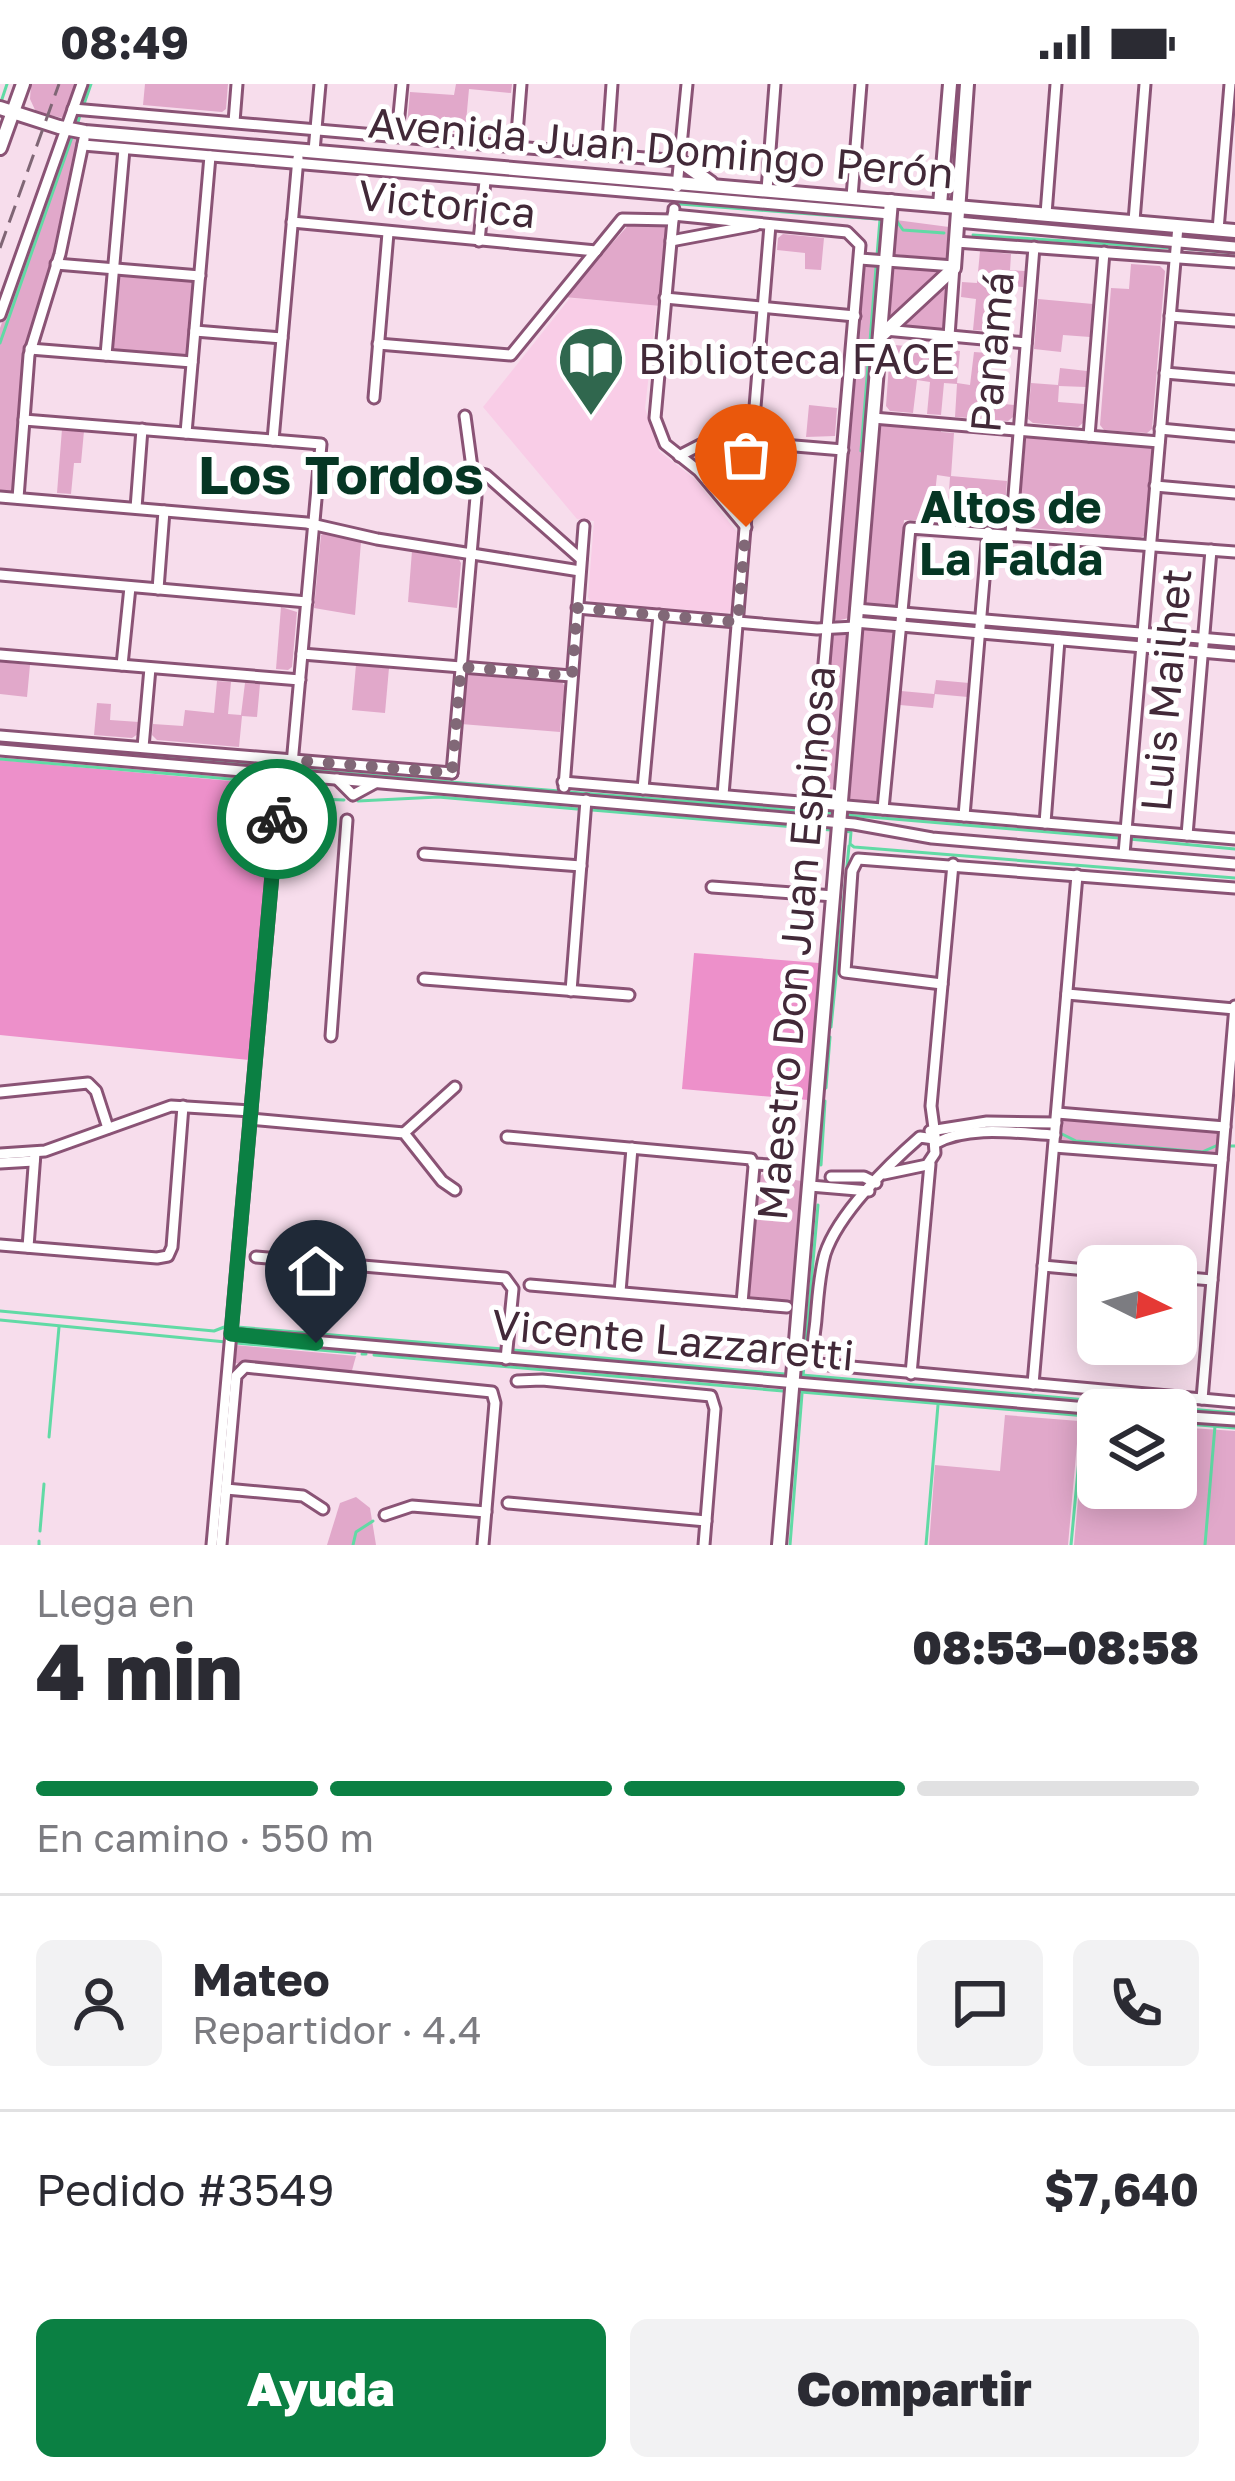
<!DOCTYPE html>
<html lang="es">
<meta charset="utf-8">
<style>
:root{--surface:#fff;--page:#f2f2f3;--text:#2b2b33;--muted:#7c7c81;--line:#e1e1e2;--accent:#0b8043}
body{margin:0;font-family:"Golos Text",sans-serif;background:var(--page);color:var(--text);height:100vh;display:flex;flex-direction:column;font-size:45px;white-space:nowrap}
*{box-sizing:border-box;margin:0}
p{font-size:39px;color:var(--muted)}
.icon{flex:none;width:66px;height:66px;fill:none;stroke:currentColor;stroke-width:2;stroke-linecap:round;stroke-linejoin:round}
.map{position:relative;height:1461px;overflow:hidden}
.sheet{display:flex;flex-direction:column;background:var(--surface);flex:1}
.sheet>*{flex:none}
.needle{width:78px;rotate:95deg}
.buttons{position:absolute;left:1077px;top:1161px;display:grid;gap:24px}
.buttons a{display:grid;place-items:center;width:120px;height:120px;border-radius:18px;background:var(--surface);box-shadow:0 6px 30px #0003;font-size:60px}
.pin{position:absolute;display:grid;place-items:center;width:102px;height:102px;color:#fff;margin:-123px -51px;border-radius:50% 50% 50% 0;rotate:-45deg;box-shadow:0 0 12px #0007}
.pin .icon{rotate:45deg}
.courier{position:absolute;display:grid;place-items:center;width:120px;height:120px;margin:-60px;border:9px solid #0b8043;border-radius:50%;background:#fff;color:#222;box-shadow:0 3px 15px #0007}
.head em{font-style:normal;font-weight:800}
.head div{display:flex;flex-direction:column-reverse}
.head{display:flex;align-items:center;justify-content:space-between;height:204px;padding:0 36px}
h1{font-size:78px;font-weight:800;line-height:90px}
.bar{display:grid;grid-template-columns:repeat(4,1fr);gap:18px 12px;align-content:center;height:144px;padding:0 36px}
.bar i{height:15px;border-radius:9px;background:var(--line)}
.bar .on{background:var(--accent)}
.bar p{grid-column:span 4}
.line{display:flex;align-items:center;gap:30px;padding:0 36px;border-top:3px solid var(--line)}
.line div{flex:1}
.round{display:grid;place-items:center;flex:none;width:126px;height:126px;border-radius:18px;background:var(--page)}
.cta{display:flex;gap:24px;margin-top:auto;padding:24px 36px}
.cta a{flex:1;height:138px;border-radius:18px;background:var(--accent);color:#fff;font-size:48px;font-weight:800;line-height:138px;text-align:center}
.cta a+a{background:var(--page);color:var(--text)}
.status{display:flex;justify-content:space-between;align-items:center;height:84px;padding:0 60px;background:var(--surface);direction:ltr}
.status svg{height:33px;fill:currentColor}
.map>svg:first-child{display:block}
.built{fill:#f9cde7}
.green{fill:#e1a8ca}
.forest{fill:#ed90ca}
.lines{fill:none;stroke-linecap:round;stroke-linejoin:round}
.stream{stroke:#61daa5;stroke-width:3}
.minor-casing{stroke:#8a5375;stroke-width:15}
.major-casing{stroke:#8a5375;stroke-width:18}
.minor{stroke:#fff;stroke-width:9}
.major{stroke:#fff;stroke-width:12}
.rail{stroke:#7f6675;stroke-width:3;stroke-dasharray:18 9;stroke-linecap:butt}
.done{stroke:#816877;stroke-width:12;stroke-dasharray:0 21.6}
.route{stroke:#0b8043;stroke-width:15}
.labels{text-anchor:middle;stroke-width:10;stroke-linejoin:round;paint-order:stroke}
.street-label{font-size:42px;fill:#422938;stroke:#fff}
.poi-label{font-size:42px;fill:#422938;stroke:#fff;text-anchor:start}
.neighbourhood-label{font-size:45px;font-weight:bold;fill:#063624;stroke:#fff}
.district-label{font-size:54px;font-weight:bold;fill:#063624;stroke:#fff}
</style>
<div class="status"><b>08:49</b><svg viewBox="0 0 49 12"><path d="M0 12V9h3v3zM5 12V6h3v6zM10 12V3h3v9zM15 12V0h3v12zM26 1h20v11H26zM47 4h2v5h-2z"/></svg></div>
<div class="map">
<svg width="1235" height="1461" viewBox="0 0 1235 1461">
<rect width="100%" height="100%" fill="#f7ddec"/>
<!-- built -->
<path class="built" d="M570 214 657 221 645 324 659 367 695 395 737 448 731 526 728 529 591 518 588 513 594 437 577 435 483 323Z"/>
<!-- green -->
<g class="green">
<path d="M31 0H75L63 34 36 28 30 15Z"/>
<path d="M145 0H228L226 25 222 28 143 21Z"/>
<path d="M456 0H512L511 9 469 5 465 49 411 45 407 41 410 8 454 11Z"/>
<path d="M70 51 79 53 80 57 56 170 25 270 14 406 10 410 0 409V244Z"/>
<path d="M896 136 949 143V176L894 170Z"/>
<path d="M632 137 667 142 661 222 564 213Z"/>
<path d="M783 150 824 154 821 186 805 185V169L777 166 778 154Z"/>
<path d="M980 167 1011 170 1010 186 1025 187 1023 203 993 201 989 247 973 246 976 215 961 213 962 198 977 199Z"/>
<path d="M868 180 879 182 881 187 849 534 836 537 832 530 864 185Z"/>
<path d="M1131 180 1160 182 1165 187 1152 345 1147 349 1104 346 1100 341 1111 204 1129 205Z"/>
<path d="M898 182 946 187 890 234 892 187Z"/>
<path d="M119 191 193 198 187 272 113 265Z"/>
<path d="M947 198 944 245 899 242Z"/>
<path d="M1038 215 1093 220 1090 253 1063 251 1061 268 1034 265Z"/>
<path d="M895 261 960 267 957 299 970 301 974 268 988 269 984 318 1014 321 1013 333 1008 337 955 333 957 300 944 299 941 331 927 330 930 298 917 296 913 329 890 327 886 322 890 266Z"/>
<path d="M1060 284 1087 287 1086 303 1059 302 1058 318 1084 320 1083 339 1078 343 1033 339 1028 335 1031 299 1058 301Z"/>
<path d="M809 321 837 324 835 352 806 353Z"/>
<path d="M882 339 941 344V348L954 349 951 392 1007 397 1005 422 976 420 974 437 947 435 950 393 937 391 932 437 904 436 897 519 892 524 863 518 878 344Z"/>
<path d="M62 345 84 347 81 379H74L71 410 57 409Z"/>
<path d="M1026 352 1153 364 1146 451 1140 454 1018 443Z"/>
<path d="M710 359 747 363 743 430 694 374 696 367Z"/>
<path d="M325 449 361 458 355 531 314 524 321 451Z"/>
<path d="M412 467 458 474 461 479 457 524 408 518Z"/>
<path d="M281 523 297 528 292 583 288 586 276 585Z"/>
<path d="M867 544 890 546 894 551 879 717 876 720 847 714 861 548Z"/>
<path d="M834 546 848 551 834 710 829 716H822L817 709Z"/>
<path d="M0 578 30 581 27 613 0 610Z"/>
<path d="M356 581 389 584 385 629 352 626Z"/>
<path d="M468 589 561 596 565 603 560 648 461 640Z"/>
<path d="M936 596 969 599 968 613 935 610 933 624 900 621 901 607 934 610Z"/>
<path d="M217 597 231 598 228 630 241 631 245 599 260 600 257 633 242 632 239 663 157 656 152 651 153 640 183 642 185 626 214 629Z"/>
<path d="M97 619 111 620 110 636 139 638 138 650 132 654 94 651Z"/>
<path d="M1061 1034 1218 1046 1219 1068 1216 1072 1064 1060 1058 1055Z"/>
<path d="M763 1090 801 1097 791 1221 755 1218 748 1214 756 1095Z"/>
<path d="M235 1261 356 1272 351 1290 233 1279Z"/>
<path d="M1005 1331 1079 1337 1068 1461H929L935 1381 1000 1387Z"/>
<path d="M1085 1335 1098 1336V1404H1176V1343L1235 1347V1461H1074Z"/>
<path d="M356 1413 370 1424 376 1461H327L340 1419Z"/>
</g>
<!-- forest -->
<g class="forest">
<path d="M0 676 274 701 249 976 0 951Z"/>
<path d="M694 869 819 879 808 1016 682 1005Z"/>
</g>
<g class="lines">
<!-- stream -->
<g class="stream">
<path d="M1 18 7 0"/>
<path d="M84 20 91 0"/>
<path d="M78 38 80 31"/>
<path d="M680 120 876 135"/>
<path d="M896 136 903 146 944 149"/>
<path d="M973 151 1171 164"/>
<path d="M475 155 479 102"/>
<path d="M1180 164 1235 169"/>
<path d="M0 259 72 53"/>
<path d="M861 367 880 135"/>
<path d="M0 660 286 684"/>
<path d="M0 675 275 699"/>
<path d="M297 685 559 707"/>
<path d="M285 700 297 714 344 716"/>
<path d="M569 708 832 729"/>
<path d="M358 717 438 713 577 725"/>
<path d="M592 726 831 746"/>
<path d="M846 731 1119 754"/>
<path d="M844 747 851 748 850 760 854 763 1235 794"/>
<path d="M1129 755 1235 765"/>
<path d="M831 943 849 762"/>
<path d="M826 1004 830 953"/>
<path d="M1058 1048 1076 1057 1202 1068 1218 1061"/>
<path d="M1229 1062H1235"/>
<path d="M821 1081 825 1017"/>
<path d="M0 1227 214 1247 227 1242"/>
<path d="M0 1236 226 1258"/>
<path d="M237 1243 503 1265"/>
<path d="M236 1259 355 1269"/>
<path d="M513 1266 785 1290"/>
<path d="M362 1270H366"/>
<path d="M374 1271 783 1307"/>
<path d="M802 1291 1235 1329"/>
<path d="M803 1292 818 1121"/>
<path d="M801 1308 1098 1333"/>
<path d="M1176 1339 1235 1344"/>
<path d="M49 1353 59 1243"/>
<path d="M40 1447 44 1400"/>
<path d="M39 1461V1457"/>
<path d="M353 1461 356 1448 373 1437"/>
<path d="M790 1461 802 1310"/>
<path d="M926 1461 938 1321"/>
<path d="M1071 1461 1083 1333"/>
<path d="M1205 1461 1215 1342"/>
</g>
<defs>
<g id="minor">
<path d="M73 25 680 77"/>
<path d="M234 38 237 0"/>
<path d="M397 52 402 0"/>
<path d="M83 61 890 130"/>
<path d="M516 63 521 0"/>
<path d="M314 67 320 0"/>
<path d="M607 71 612 0"/>
<path d="M677 103 687 0"/>
<path d="M767 106 775 0"/>
<path d="M852 113 861 0"/>
<path d="M674 125 655 334 665 360 699 387 746 443"/>
<path d="M1046 130 1056 0"/>
<path d="M673 131 847 148 860 161 812 719"/>
<path d="M1134 137 1145 0"/>
<path d="M292 138 596 167"/>
<path d="M957 138 1235 163"/>
<path d="M1218 146 1230 0"/>
<path d="M479 157 485 97"/>
<path d="M671 157 756 141"/>
<path d="M956 158 1235 178"/>
<path d="M860 175 954 182 949 252"/>
<path d="M56 180 200 192"/>
<path d="M665 214 855 232"/>
<path d="M0 231 82 0"/>
<path d="M1170 232 1235 237"/>
<path d="M885 246 1026 259"/>
<path d="M195 247 282 254"/>
<path d="M378 260 511 271 622 135 673 136"/>
<path d="M30 265 192 278"/>
<path d="M106 271 124 65"/>
<path d="M1165 289 1235 295"/>
<path d="M374 314 388 149"/>
<path d="M873 334 1159 358"/>
<path d="M24 336 321 360 291 691"/>
<path d="M1160 345 1235 352"/>
<path d="M186 349 210 72"/>
<path d="M1089 352 1104 168"/>
<path d="M273 356 298 74"/>
<path d="M679 372 712 355 843 366"/>
<path d="M474 388 486 391 581 475"/>
<path d="M1155 402 1235 409"/>
<path d="M0 413 307 439 377 455 580 487"/>
<path d="M18 414 29 271 60 170 84 55"/>
<path d="M136 424 142 345"/>
<path d="M1011 449 1034 163"/>
<path d="M0 491 307 518"/>
<path d="M158 505 164 427"/>
<path d="M577 524 817 545 855 543"/>
<path d="M856 525 1235 557"/>
<path d="M855 538 1235 571"/>
<path d="M302 570 571 592"/>
<path d="M0 571 300 596"/>
<path d="M122 581 130 503"/>
<path d="M0 652 452 689"/>
<path d="M143 663 150 584"/>
<path d="M0 666 854 740 932 754 1235 780"/>
<path d="M452 689 476 413 465 332"/>
<path d="M337 695 353 711 375 699"/>
<path d="M563 698 1235 755"/>
<path d="M564 703 584 442"/>
<path d="M643 705 659 531"/>
<path d="M723 711 770 141"/>
<path d="M883 725 910 444 1235 468"/>
<path d="M964 732 988 448"/>
<path d="M1045 739 1059 556"/>
<path d="M1187 751 1211 466"/>
<path d="M424 770 581 782"/>
<path d="M1124 770 1178 142"/>
<path d="M953 780 931 1022 936 1059C969 1041 1018 1049 1055 1051"/>
<path d="M712 803 834 812"/>
<path d="M424 895 629 911"/>
<path d="M942 900 845 888 852 787 858 775 1235 804"/>
<path d="M571 907 586 716"/>
<path d="M1067 910 1235 925"/>
<path d="M331 952 347 736"/>
<path d="M0 1008 88 999 96 1007 108 1044"/>
<path d="M1057 1029 1225 1043"/>
<path d="M250 1035 404 1049 442 1097 455 1106"/>
<path d="M930 1047 987 1038 1056 1039"/>
<path d="M404 1049 455 1003"/>
<path d="M507 1053 751 1075 754 1082 742 1219"/>
<path d="M1054 1063 1222 1076"/>
<path d="M0 1070 45 1067 171 1022 251 1027"/>
<path d="M0 1079 34 1077"/>
<path d="M754 1080 788 1082"/>
<path d="M884 1090 927 1081 935 1069 934 1055 920 1053C888 1081 838 1130 825 1170 819 1191 818 1214 816 1235 815 1251 809 1268 819 1280L1235 1318"/>
<path d="M831 1093H864L876 1099"/>
<path d="M810 1102 869 1107"/>
<path d="M0 1161 157 1174 168 1172 172 1163 183 1022"/>
<path d="M28 1163 35 1069"/>
<path d="M256 1173 505 1194 513 1205 506 1275"/>
<path d="M1043 1182 1098 1187"/>
<path d="M1176 1193 1212 1196"/>
<path d="M530 1201 787 1223"/>
<path d="M620 1208 632 1064"/>
<path d="M231 1250 1110 1326"/>
<path d="M911 1290 930 1080"/>
<path d="M517 1297 542 1296 711 1312 715 1325 704 1461"/>
<path d="M1033 1300 1077 791"/>
<path d="M1202 1315 1235 922"/>
<path d="M1176 1332 1235 1336"/>
<path d="M226 1405 303 1412 323 1425"/>
<path d="M508 1419 706 1437"/>
<path d="M385 1431 412 1422 486 1428"/>
<path d="M212 1461 281 690"/>
<path d="M221 1461 236 1292 245 1283 492 1308 495 1319 483 1461"/>
</g>
<g id="major">
<path d="M0 24 59 43 85 48 1235 147"/>
<path d="M0 64 23 0"/>
<path d="M680 77 711 99"/>
<path d="M940 121 950 0"/>
<path d="M883 250 954 184 967 0"/>
<path d="M779 1461 891 117"/>
</g>
</defs>
<!-- minor casing -->
<use href="#minor" class="minor-casing"/>
<!-- major casing -->
<use href="#major" class="major-casing"/>
<!-- minor -->
<use href="#minor" class="minor"/>
<!-- major -->
<use href="#major" class="major"/>
<!-- rail -->
<path class="rail" d="M0 164 59 0"/>
</g>
<g class="lines">
<!-- done -->
<path class="done" d="M277 735 280 690 292 691 293 676 452 689 461 583 572 592 577 524 738 538 746 443"/>
<!-- route -->
<path class="route" d="M277 735 231 1250 316 1259"/>
</g>
<!-- icons -->
<defs>
<symbol id="library-pin" viewBox="-11 -11 22 30"><path d="M0 17L-7.5 6A9.5 9.5 0 1 1 7.5 6Z" fill="#30674e" stroke="#fff"/><path d="M-6-4Q-3-5.5-.7-3.5V5Q-3 3-6 4ZM6-4Q3-5.5 .7-3.5V5Q3 3 6 4Z" fill="#fff"/></symbol>
</defs>
<g fill-rule="evenodd">
<use href="#library-pin" x="553" y="237" width="76" height="104"/>
</g>
<g class="labels">
<!-- street labels -->
<g class="street-label">
<text transform="translate(661 64) rotate(5)" y="15">Avenida Juan Domingo Perón</text>
<text transform="translate(447 120) rotate(6)" y="15">Victorica</text>
<text transform="translate(992 268) rotate(-85)" y="15">Panamá</text>
<text transform="translate(1166 606) rotate(-85)" y="15">Luis Mailhet</text>
<text transform="translate(796 859) rotate(-85)" y="15">Maestro Don Juan Espinosa</text>
<text transform="translate(673 1256) rotate(5)" y="15">Vicente Lazzaretti</text>
</g>
<!-- poi labels -->
<g class="poi-label">
<text x="638" y="290">Biblioteca FACE</text>
</g>
<!-- neighbourhood labels -->
<g class="neighbourhood-label">
<text x="1011" y="439">Altos de<tspan x="1011" dy="52">La Falda</tspan></text>
</g>
<!-- district labels -->
<g class="district-label">
<text x="341" y="410">Los Tordos</text>
</g>
</g>
</svg>
<div class="buttons">
<a><svg class="needle" viewBox="-14 -14 28 28"><path d="M0-13l5 13h-10z" fill="#e53935"/><path d="M0 13l5-13h-10z" fill="#7c7c81"/></svg></a>
<a><svg class="icon" aria-label="layers" viewBox="0 0 24 24"><path d="M12 4l9 5-9 5-9-5zM3 14l9 5 9-5"/></svg></a>
</div>
<div class="pin" style="left:746px;top:443px;background:#ea580c"><svg class="icon" aria-label="bag" viewBox="0 0 24 24"><path d="M5 8h14l-1 12H6zM9 8a3 3 0 0 1 6 0"/></svg></div>
<div class="pin" style="left:316px;top:1259px;background:#1f2937"><svg class="icon" aria-label="home" viewBox="0 0 24 24"><path d="M3 11l9-7 9 7M6 9v11h12V9"/></svg></div>
<div class="courier" style="left:277px;top:735px"><svg class="icon" aria-label="bike" viewBox="0 0 24 24"><circle cx="6" cy="16" r="4"/><circle cx="18" cy="16" r="4"/><path d="M6 16l4-8h5l3 8M10 8l3 8H6M13 5h3"/></svg></div>
</div>
<section class="sheet">
<div class="head"><div><h1>4 min</h1><p>Llega en</p></div><em>08:53–08:58</em></div>
<div class="bar"><i class="on"></i><i class="on"></i><i class="on"></i><i></i><p>En camino · 550 m</p></div>
<div class="line" style="height:216px"><a class="round"><svg class="icon" aria-label="person" viewBox="0 0 24 24"><circle cx="12" cy="8" r="4"/><path d="M4 21q1-7 8-7t8 7"/></svg></a><div><b>Mateo</b><p>Repartidor · 4.4</p></div><a class="round"><svg class="icon" aria-label="chat" viewBox="0 0 24 24"><path d="M4 5h16v11H9l-5 4z"/></svg></a><a class="round"><svg class="icon" aria-label="phone" viewBox="0 0 24 24"><path d="M5 4h4l2 5-3 2q2 4 5 5l2-3 5 2v4C11 20 4 13 5 4z"/></svg></a></div>
<div class="line" style="height:156px"><div>Pedido #3549</div><b>$7,640</b></div>
<div class="cta"><a>Ayuda</a><a>Compartir</a></div>
</section>
